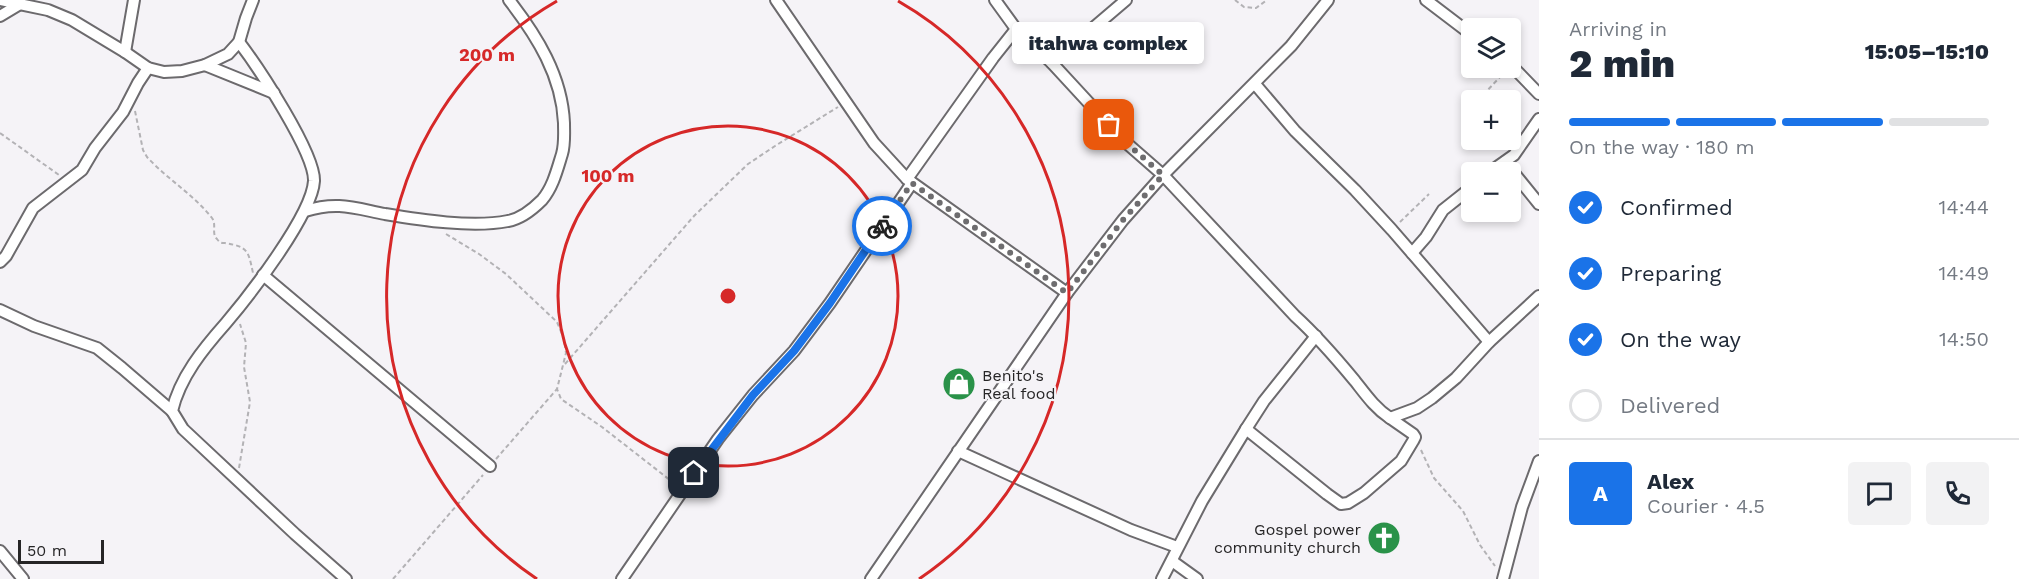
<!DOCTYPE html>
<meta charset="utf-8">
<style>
:root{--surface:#fff;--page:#f2f2f3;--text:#1f2937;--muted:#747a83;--line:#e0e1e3;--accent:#1a73e8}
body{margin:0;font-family:"Work Sans",sans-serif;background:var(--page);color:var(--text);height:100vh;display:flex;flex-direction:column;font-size:22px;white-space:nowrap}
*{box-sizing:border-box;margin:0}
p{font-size:20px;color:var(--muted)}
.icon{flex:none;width:33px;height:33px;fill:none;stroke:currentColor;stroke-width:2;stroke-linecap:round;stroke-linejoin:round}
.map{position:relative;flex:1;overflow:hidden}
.side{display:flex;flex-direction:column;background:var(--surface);width:480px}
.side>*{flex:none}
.fabs{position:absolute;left:1461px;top:18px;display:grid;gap:12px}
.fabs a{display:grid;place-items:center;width:60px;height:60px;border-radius:6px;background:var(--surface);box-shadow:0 3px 9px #0003;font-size:30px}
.scale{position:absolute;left:18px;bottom:15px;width:86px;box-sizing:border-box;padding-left:6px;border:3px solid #262526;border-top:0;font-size:16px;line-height:21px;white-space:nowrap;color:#262526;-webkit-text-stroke:4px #f5f3f7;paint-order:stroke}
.pin{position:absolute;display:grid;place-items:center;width:51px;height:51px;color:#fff;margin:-26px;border-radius:12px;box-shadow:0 3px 9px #0006}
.courier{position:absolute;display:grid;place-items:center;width:60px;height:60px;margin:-30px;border:4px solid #1a73e8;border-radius:50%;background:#fff;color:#222;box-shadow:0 2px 8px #0007}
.bubble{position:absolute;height:42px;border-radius:6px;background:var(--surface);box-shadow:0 3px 9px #0003;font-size:20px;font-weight:800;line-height:42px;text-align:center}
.summary em{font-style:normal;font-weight:800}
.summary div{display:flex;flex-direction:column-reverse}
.summary{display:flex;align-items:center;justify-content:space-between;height:102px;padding:0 30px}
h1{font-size:39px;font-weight:800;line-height:45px}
.bar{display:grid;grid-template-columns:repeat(4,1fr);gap:9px 6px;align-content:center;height:72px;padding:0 30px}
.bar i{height:8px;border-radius:4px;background:var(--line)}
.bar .current{background:var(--accent)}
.bar p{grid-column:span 4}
.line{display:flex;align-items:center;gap:15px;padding:0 30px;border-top:2px solid var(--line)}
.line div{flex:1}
.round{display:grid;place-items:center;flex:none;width:63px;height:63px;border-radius:6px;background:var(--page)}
ol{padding:0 30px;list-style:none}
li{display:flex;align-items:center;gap:18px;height:66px}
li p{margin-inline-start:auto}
li .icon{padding:6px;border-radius:50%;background:var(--accent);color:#fff;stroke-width:4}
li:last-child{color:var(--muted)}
li i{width:33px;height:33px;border:3px solid var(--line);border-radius:50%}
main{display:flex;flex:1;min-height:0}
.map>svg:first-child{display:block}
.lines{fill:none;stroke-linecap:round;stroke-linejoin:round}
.minor-casing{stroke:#6c6a6d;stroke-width:14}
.path{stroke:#b3b2b5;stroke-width:2;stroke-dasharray:4.5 3;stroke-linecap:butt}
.minor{stroke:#fff;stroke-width:10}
.done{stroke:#6e6d6f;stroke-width:6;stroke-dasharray:0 10.8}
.route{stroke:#1a73e8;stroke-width:8}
.ring{fill:none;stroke:#d62828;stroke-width:3}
.labels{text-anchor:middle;stroke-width:4.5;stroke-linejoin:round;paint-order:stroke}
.poi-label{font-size:16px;fill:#262526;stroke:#f5f3f7;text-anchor:start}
.centre{fill:#d62828;stroke:#f5f3f7;stroke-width:3}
.ring-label{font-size:18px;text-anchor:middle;font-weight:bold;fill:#d62828;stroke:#f5f3f7;stroke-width:4.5;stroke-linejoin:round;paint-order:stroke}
</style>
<main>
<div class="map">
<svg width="1539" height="579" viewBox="0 0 1539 579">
<rect width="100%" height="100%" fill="#f5f3f7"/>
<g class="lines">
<defs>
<g id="minor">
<path d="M0 0 48 10 72 20 125 52 148 68 164 72 182 71 205 65 228 54 239 42 246 18 253 0"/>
<path d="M776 0 874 143 907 179 1067 293"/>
<path d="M995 0 1016 29 1052 63 1123 140 1163 175 1295 316C1317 336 1336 358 1355 381 1366 395 1375 408 1390 418L1417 408 1432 398 1456 378 1489 342 1539 296"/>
<path d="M1426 0 1472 35"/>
<path d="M0 16 20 4V0"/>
<path d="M239 42C258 67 315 153 314 181 312 215 249 296 226 323 203 349 180 377 172 411L183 429 295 534 346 579"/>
<path d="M125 52 134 0"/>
<path d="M1052 63 1126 0"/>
<path d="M1510 64 1539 94"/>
<path d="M205 65 274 93"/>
<path d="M1255 84 1295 131 1355 190 1392 230 1489 342"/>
<path d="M1505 162 1539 204"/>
<path d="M1490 172 1514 155 1539 119"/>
<path d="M907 179 993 58 1016 29"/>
<path d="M305 211C337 201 354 208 385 214 421 220 472 228 508 221 520 219 533 209 542 200 553 187 557 170 562 154 565 144 564 134 564 123 562 76 537 36 509 0"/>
<path d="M1412 253 1426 237 1443 210 1472 187"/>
<path d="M0 262 6 256 33 208 82 170 95 148 123 112 138 83 148 68"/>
<path d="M263 275 490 466"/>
<path d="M0 310 34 326 97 348 122 368 172 411"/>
<path d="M1246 429 1327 494 1341 504 1348 503 1364 493 1401 461 1413 441 1415 437 1413 434 1390 418"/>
<path d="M958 451 1131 530 1177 547"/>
<path d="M0 551 23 579"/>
<path d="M1172 561 1197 579"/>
<path d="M622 579 718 439 753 395 794 351 830 303 912 183"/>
<path d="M871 579 1067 293 1123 220 1163 175 1291 46 1328 0"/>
<path d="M1162 579 1202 501 1246 429 1264 401 1316 336"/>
<path d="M1503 579 1522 507 1539 461"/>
</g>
</defs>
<!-- minor casing -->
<use href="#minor" class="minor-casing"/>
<!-- path -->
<g class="path">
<path d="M1235 0 1244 7 1256 8 1267 0"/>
<path d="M1478 100 1505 72"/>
<path d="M135 111 143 150 147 157C167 179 193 194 212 218 217 225 211 233 217 239 220 243 221 243 225 243 248 247 248 250 253 273"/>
<path d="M1466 113 1472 107"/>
<path d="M0 133 59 175"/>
<path d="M1400 222 1429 194"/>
<path d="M446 234 479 254 506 274 557 322 564 339 566 353 557 389 561 399 602 427 675 484"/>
<path d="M565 364 694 216 723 188 748 164 775 146 838 107"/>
<path d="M1421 450 1434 478 1463 511 1480 545 1495 566"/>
<path d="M496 459 557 389"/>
<path d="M239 468 250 402 244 367 246 343 240 324"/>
<path d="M393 579 483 475"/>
</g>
<!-- minor -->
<use href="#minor" class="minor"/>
</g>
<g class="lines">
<!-- done -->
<path class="done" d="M882 226 912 183 1067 293 1123 220 1163 175 1123 140 1109 125"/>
<!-- route -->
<path class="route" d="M694 473 753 395 794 351 830 303 882 226"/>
</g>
<!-- distance rings -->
<g class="ring">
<circle cx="728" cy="296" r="170"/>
<path d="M537 579A341 341 0 0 1 557 1M898 1A341 341 0 0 1 919 579"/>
</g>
<!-- icons -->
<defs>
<symbol id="shop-disc" viewBox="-11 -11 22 22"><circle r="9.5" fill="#2a9249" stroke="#f5f3f7"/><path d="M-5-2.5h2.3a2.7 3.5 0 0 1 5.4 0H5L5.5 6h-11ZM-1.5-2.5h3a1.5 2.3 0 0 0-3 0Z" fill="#fff"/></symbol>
<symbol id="church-disc" viewBox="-11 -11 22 22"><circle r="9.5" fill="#2a9249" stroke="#f5f3f7"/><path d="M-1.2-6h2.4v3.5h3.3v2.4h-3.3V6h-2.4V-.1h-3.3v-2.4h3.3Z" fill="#fff"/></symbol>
</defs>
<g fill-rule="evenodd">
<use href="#shop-disc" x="940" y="365" width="38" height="38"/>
<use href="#church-disc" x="1365" y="519" width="38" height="38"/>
</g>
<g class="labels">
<!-- poi labels -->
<g class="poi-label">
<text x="982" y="381">Benito's<tspan x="982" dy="18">Real food</tspan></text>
<text x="1361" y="535" text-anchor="end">Gospel power<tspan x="1361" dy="18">community church</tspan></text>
</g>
</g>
<circle cx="728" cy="296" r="9" class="centre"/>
<g class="ring-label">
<text x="487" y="61">200 m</text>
<text x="608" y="182">100 m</text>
</g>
</svg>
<div class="fabs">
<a><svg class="icon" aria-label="layers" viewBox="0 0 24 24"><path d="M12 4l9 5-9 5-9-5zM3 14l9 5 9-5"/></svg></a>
<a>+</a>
<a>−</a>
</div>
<div class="scale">50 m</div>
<div class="pin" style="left:1109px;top:125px;background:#ea580c"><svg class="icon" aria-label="bag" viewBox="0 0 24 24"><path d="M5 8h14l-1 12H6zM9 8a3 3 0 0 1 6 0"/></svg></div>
<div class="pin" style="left:694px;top:473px;background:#1f2937"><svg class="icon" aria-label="home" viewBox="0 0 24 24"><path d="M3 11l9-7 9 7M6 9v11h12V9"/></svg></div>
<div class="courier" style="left:882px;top:226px"><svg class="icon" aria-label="bike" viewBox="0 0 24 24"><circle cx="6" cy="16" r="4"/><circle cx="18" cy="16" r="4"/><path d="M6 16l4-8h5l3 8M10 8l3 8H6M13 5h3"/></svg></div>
<div class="bubble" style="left:1012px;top:22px;width:192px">itahwa complex</div>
</div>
<section class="side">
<div class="summary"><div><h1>2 min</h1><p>Arriving in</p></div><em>15:05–15:10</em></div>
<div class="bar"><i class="current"></i><i class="current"></i><i class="current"></i><i></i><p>On the way · 180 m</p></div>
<ol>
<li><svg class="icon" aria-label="check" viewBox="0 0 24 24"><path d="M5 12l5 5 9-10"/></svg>Confirmed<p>14:44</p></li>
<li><svg class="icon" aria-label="check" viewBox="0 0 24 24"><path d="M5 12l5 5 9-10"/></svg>Preparing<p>14:49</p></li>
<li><svg class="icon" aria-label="check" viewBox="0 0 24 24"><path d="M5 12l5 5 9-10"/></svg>On the way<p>14:50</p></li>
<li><i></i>Delivered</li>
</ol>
<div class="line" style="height:108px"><b class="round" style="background:var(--accent);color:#fff">A</b><div><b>Alex</b><p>Courier · 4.5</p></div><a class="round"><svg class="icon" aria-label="chat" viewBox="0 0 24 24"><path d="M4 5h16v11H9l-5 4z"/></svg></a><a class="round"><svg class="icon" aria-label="phone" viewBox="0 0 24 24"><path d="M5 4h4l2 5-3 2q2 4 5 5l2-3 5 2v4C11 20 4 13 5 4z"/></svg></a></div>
</section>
</main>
